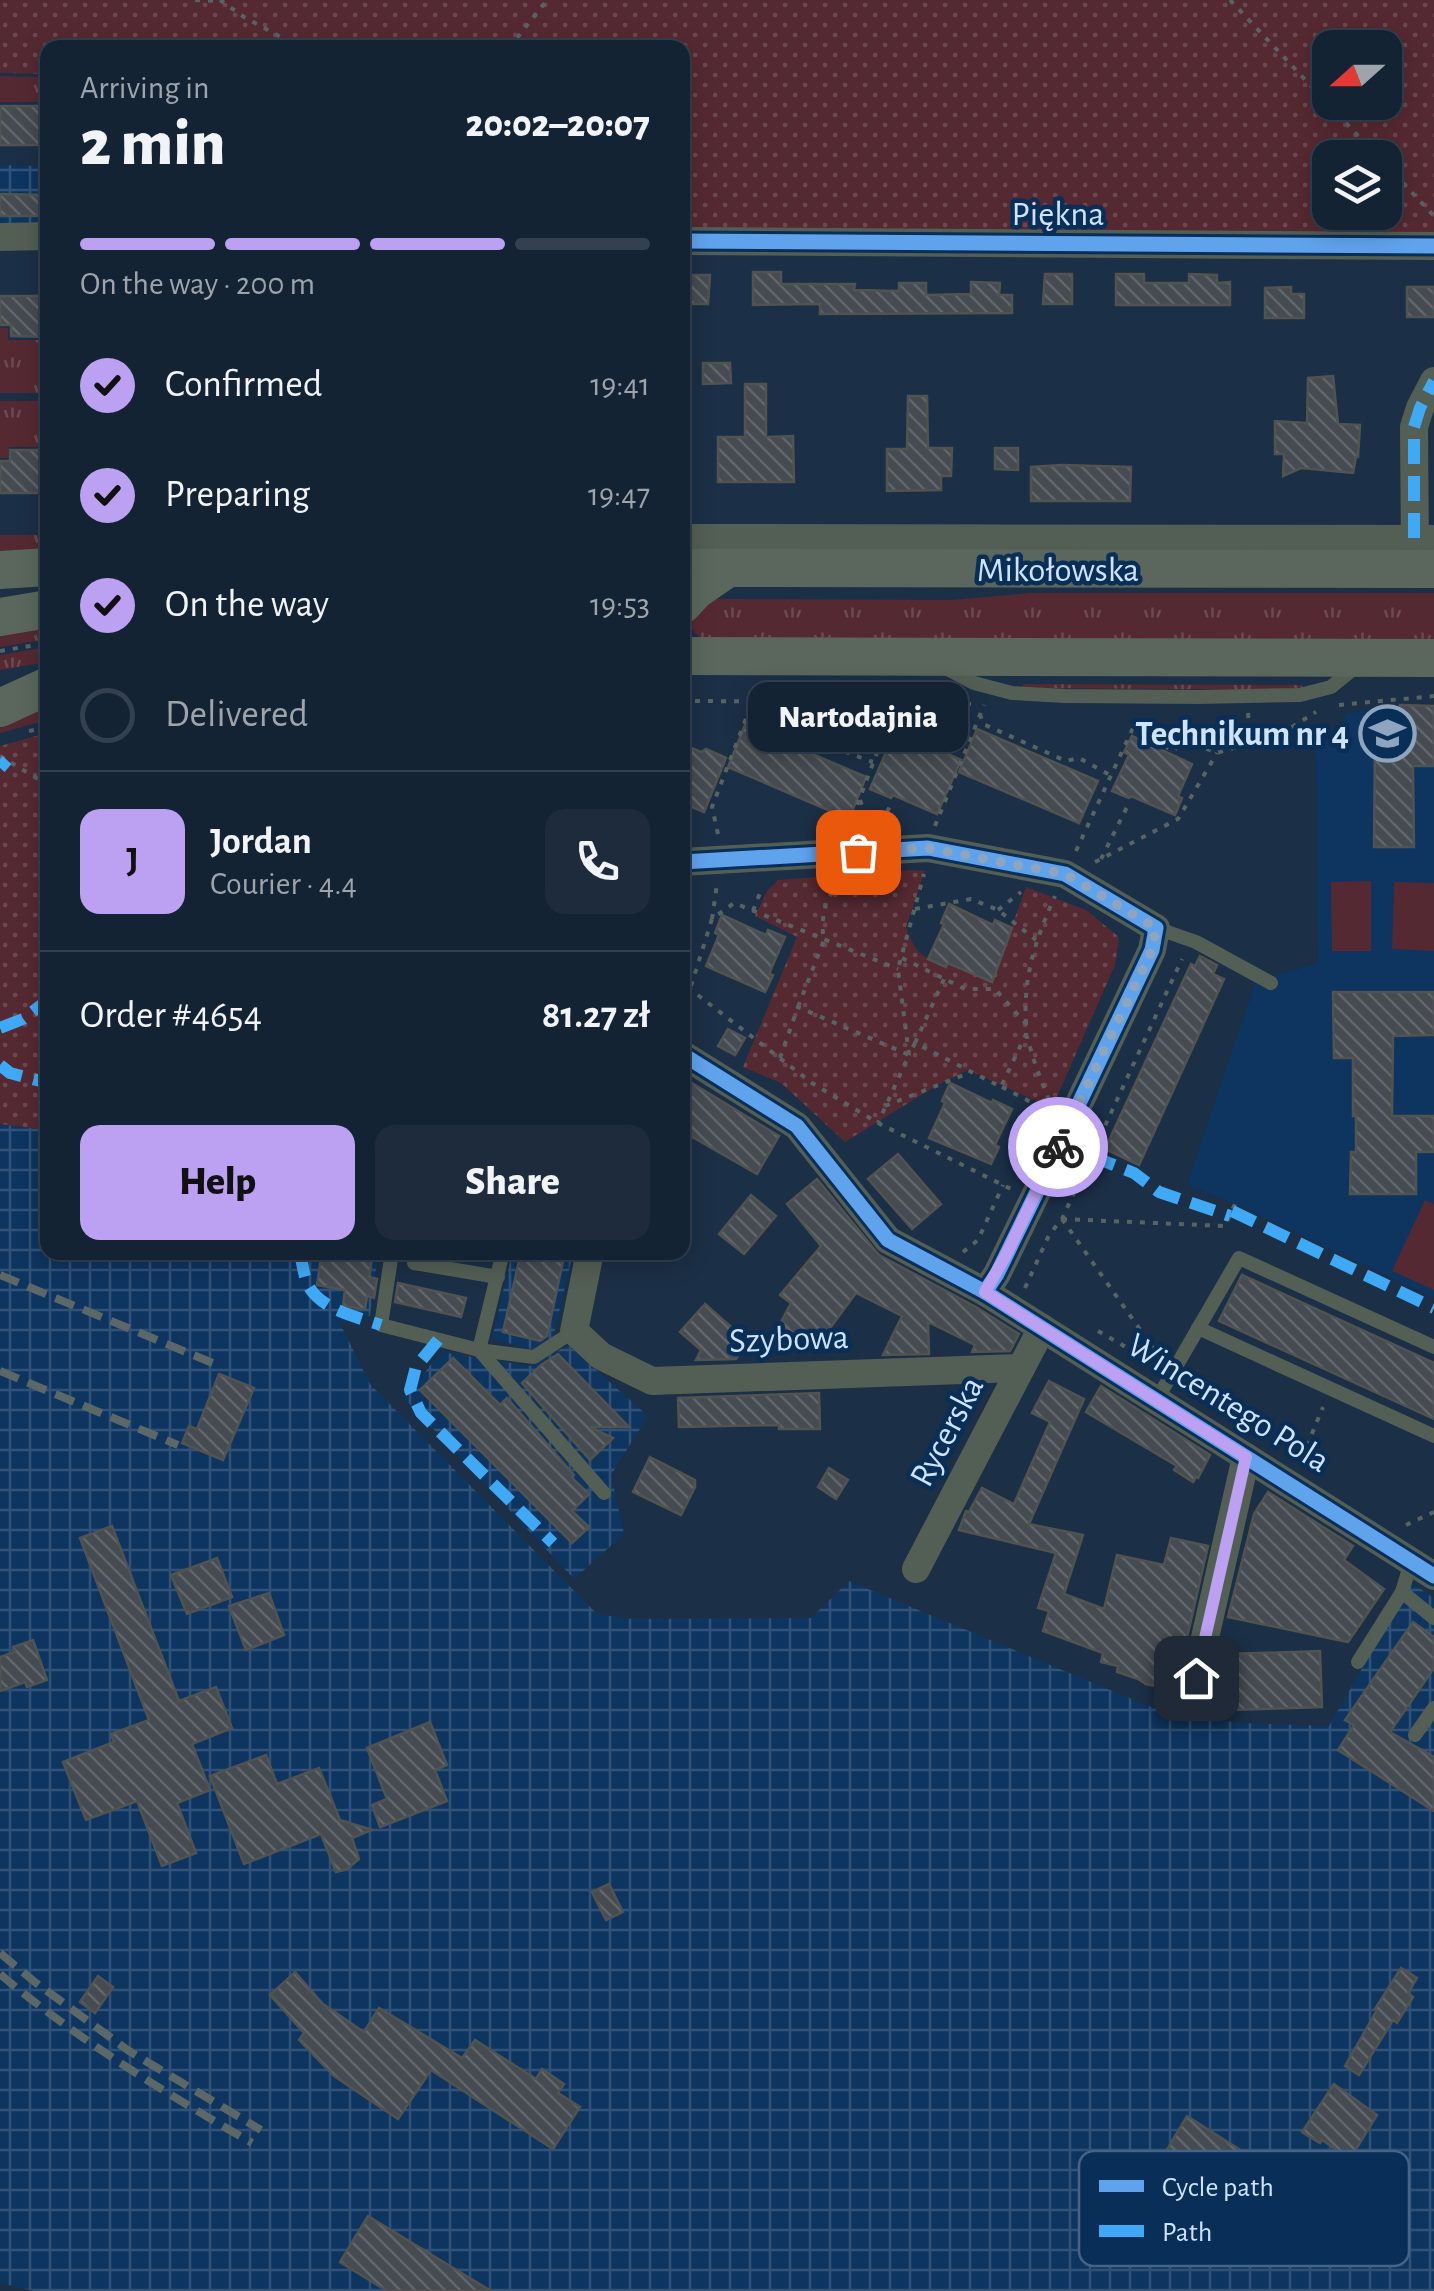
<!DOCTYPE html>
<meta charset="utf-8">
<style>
:root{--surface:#142334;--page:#1d2b3c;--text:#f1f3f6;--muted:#9da4ac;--line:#33404f;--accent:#bca0f2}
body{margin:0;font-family:"Alegreya Sans",sans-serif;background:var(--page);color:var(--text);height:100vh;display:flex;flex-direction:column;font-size:38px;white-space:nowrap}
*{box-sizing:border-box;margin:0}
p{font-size:32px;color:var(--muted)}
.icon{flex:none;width:55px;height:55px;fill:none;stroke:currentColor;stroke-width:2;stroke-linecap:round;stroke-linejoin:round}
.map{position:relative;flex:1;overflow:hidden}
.details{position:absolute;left:40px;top:40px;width:650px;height:1220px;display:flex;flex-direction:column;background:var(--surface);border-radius:20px;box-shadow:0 5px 25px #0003,0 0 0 2px var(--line)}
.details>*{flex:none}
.needle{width:65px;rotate:249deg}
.tools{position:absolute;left:1312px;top:30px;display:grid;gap:20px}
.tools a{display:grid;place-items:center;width:90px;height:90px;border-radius:20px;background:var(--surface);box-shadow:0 5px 25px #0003,0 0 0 2px var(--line);font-size:50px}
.pin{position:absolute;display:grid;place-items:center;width:85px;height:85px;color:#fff;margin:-42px;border-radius:20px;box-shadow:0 5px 15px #0006}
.courier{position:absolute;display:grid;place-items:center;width:100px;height:100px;margin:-50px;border:8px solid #bca0f2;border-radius:50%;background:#fff;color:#222;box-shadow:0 2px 12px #0007}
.bubble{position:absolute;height:70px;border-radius:20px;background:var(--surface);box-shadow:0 5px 25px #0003,0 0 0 2px var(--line);font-size:32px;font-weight:800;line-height:70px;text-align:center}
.summary em{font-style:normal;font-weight:800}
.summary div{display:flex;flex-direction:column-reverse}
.summary{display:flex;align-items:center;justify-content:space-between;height:170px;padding:0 40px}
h1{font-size:65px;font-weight:800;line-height:75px}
.bar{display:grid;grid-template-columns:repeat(4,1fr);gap:15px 10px;align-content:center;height:120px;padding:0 40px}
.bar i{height:12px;border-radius:8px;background:var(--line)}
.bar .selected{background:var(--accent)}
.bar p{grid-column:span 4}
.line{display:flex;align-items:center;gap:25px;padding:0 40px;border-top:2px solid var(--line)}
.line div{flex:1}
.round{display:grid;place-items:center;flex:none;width:105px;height:105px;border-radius:20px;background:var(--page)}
ol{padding:0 40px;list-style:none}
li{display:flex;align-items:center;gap:30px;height:110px}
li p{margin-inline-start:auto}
li .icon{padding:10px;border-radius:50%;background:var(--accent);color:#111;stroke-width:4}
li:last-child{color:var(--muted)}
li i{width:55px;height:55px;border:5px solid var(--line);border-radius:50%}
.action{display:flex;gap:20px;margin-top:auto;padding:20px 40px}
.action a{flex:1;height:115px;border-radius:20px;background:var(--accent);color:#111;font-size:40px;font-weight:800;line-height:115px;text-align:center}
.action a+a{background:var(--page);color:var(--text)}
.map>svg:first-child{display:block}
.built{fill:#0e3460}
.industrial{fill:url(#industrial-grid)}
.grass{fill:url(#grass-tufts)}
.park{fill:url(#park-dots);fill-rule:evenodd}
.garden{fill:#552932}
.building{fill:url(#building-back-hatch);stroke:#515351;stroke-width:2.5}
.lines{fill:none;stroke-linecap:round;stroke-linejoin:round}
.path{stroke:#586464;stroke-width:4;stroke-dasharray:5 8;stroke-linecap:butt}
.lane{stroke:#535e54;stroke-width:14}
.street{stroke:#535e54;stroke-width:28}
.secondary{stroke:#5b675c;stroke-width:38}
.rail{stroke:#5c6767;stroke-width:8;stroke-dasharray:20 10;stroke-linecap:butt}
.quiet{stroke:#3fa9f5;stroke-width:12;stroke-dasharray:25 12;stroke-linecap:butt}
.cycleway-casing{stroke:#092e58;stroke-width:21}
.cycleway{stroke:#60a3ed;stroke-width:15}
.done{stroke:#8fa4be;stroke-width:10;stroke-dasharray:0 18}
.route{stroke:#bca0f2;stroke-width:12}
.labels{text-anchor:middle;stroke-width:9;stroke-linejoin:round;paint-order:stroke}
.street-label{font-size:35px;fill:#cee3fe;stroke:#092e58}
.poi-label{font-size:35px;font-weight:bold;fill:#cee3fe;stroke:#092e58;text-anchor:end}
.key{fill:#092e58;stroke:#44648a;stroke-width:2.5}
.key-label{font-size:28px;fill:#cee3fe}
</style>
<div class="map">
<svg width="1434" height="2291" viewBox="0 0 1434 2291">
<defs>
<pattern id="industrial-grid" width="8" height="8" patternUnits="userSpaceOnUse" patternTransform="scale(2.5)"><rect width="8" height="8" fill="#0e3460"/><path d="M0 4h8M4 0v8" fill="none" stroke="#305178"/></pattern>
<pattern id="grass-tufts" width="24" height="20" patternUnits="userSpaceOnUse" patternTransform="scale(2.5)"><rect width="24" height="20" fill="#552932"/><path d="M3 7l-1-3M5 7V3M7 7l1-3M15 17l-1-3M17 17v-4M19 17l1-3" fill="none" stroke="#6c4851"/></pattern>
<pattern id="park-dots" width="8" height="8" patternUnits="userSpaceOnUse" patternTransform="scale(2.5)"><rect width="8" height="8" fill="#552932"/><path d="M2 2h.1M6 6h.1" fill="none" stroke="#6c4851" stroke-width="1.8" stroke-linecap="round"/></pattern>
<pattern id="building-back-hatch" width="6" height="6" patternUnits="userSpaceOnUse" patternTransform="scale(2.5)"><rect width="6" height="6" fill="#454b50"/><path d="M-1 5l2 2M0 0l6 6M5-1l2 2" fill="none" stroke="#5f656a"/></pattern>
</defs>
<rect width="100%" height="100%" fill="#1b2f46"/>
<!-- built -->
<path class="built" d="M1400 705H1434V1298L1235 1204 1187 1184 1256 981 1318 963 1316 742 1343 740 1345 714Z"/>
<!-- industrial -->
<g class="industrial">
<path d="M0 165 47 166V229H0Z"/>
<path d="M0 1124 47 1130 48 1252 378 1253 370 1316 340 1323 370 1384 597 1614 632 1619 811 1618 849 1581 1151 1707 1238 1723 1329 1726 1411 1583 1427 1593 1434 1599V2291H34L0 2283Z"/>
<path d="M512 1253H573L552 1342 540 1351 492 1339Z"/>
<path d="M568 1345 648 1416 611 1475 624 1534 574 1579 404 1398 441 1352 530 1366Z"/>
</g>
<!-- grass -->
<g class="grass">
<path d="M0 76 47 77V102H0Z"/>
<path d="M0 328H8V340H47V393H0Z"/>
<path d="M0 401H47V447H9L8 458H0Z"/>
<path d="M0 535H47V555L0 558Z"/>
<path d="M1031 593H1434V641L700 638C682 621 691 613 705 599L952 600Z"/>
<path d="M47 624V639L0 647V632Z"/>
<path d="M47 647V662L0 670V655Z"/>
<path d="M1023 684 1301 685 1303 687 1299 690 1023 688Z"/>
<path d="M47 708V720L0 733V722Z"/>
</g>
<!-- park -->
<g class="park">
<path d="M0 0H1434V245L683 234 682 48H48L47 74 0 73ZM1330 48H1385V102H1330ZM1330 158H1385V212H1330Z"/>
<path d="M47 733 48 1116 46 1130 0 1124V746Z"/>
<path d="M912 870 925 871 906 927C916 954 919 955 946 966L948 963 992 982 1026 887 1086 910 1119 937 1115 965 1052 1108 968 1070 936 1086 845 1142 781 1083 743 1067 797 937 755 916 767 891 778 880Z"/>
</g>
<!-- garden -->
<g class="garden">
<path d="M1371 881V951H1332L1331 882Z"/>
<path d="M1394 882 1434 883V951L1392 949Z"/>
<path d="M1425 1200 1434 1204V1290L1392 1271Z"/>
</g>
<!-- building -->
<g class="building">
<rect x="0" y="106" width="48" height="39"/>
<path d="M0 194 48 195V216H0Z"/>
<path d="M753 272H781V284H855L854 290 899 291V283H926V295L971 294V282L1000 283 999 295H1012V313L820 314V304L753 305Z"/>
<path d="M1045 274H1072V304H1043Z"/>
<path d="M1116 274H1144V283H1189V274L1217 275V283L1230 282V305H1116Z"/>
<path d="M682 275H710L708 304H682Z"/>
<path d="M1291 287V294H1304V318H1265V288Z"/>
<rect x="1407" y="287" width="27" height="30"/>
<path d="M0 296H48V337L11 336V325H0Z"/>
<path d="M703 363H730L731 383 703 384Z"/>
<path d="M1333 376 1338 424 1360 425 1358 457H1356L1353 473 1301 468 1283 476 1284 454H1275V421L1307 423 1308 378Z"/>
<path d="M745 384H766V437L793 436 794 482H718V437H745Z"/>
<path d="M908 396H927L928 448H952L951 476H941V490L887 491V449H907Z"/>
<path d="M995 448H1018V470L995 469Z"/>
<path d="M10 450H48V493H0V461H10Z"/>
<path d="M1062 465 1131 467 1130 501H1031V467Z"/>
<path d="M1400 705 1434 706V766H1413L1414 847H1374L1375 742H1400Z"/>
<path d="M745 725 866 777 849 819 728 767Z"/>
<path d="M977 729 1098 781 1079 823 959 772Z"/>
<path d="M893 736 937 754 939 750 961 760 937 814 893 795 891 798 870 789Z"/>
<path d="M1132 736 1192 764 1178 796 1182 798 1175 815 1131 796 1129 798 1112 791 1129 755 1124 752Z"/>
<path d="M682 744 701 752 706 749 726 758 704 812 682 803Z"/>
<path d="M949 904 993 925 995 920 1012 928 992 982 948 963 946 967 928 959 944 924 941 923Z"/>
<path d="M722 915 766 935 768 930 785 937 769 974 773 975 765 992 706 966 719 935 715 933Z"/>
<path d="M1200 956 1217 965 1213 974 1224 979 1139 1165 1105 1149 1191 964 1195 966Z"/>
<path d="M1333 992H1434V1035L1393 1036 1392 1116H1434V1152H1416V1194H1350L1351 1152H1356V1115L1353 1116V1058H1334Z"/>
<path d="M728 1029 745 1038 735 1055 718 1046Z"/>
<path d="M682 1077 779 1136 757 1174 682 1131Z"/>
<path d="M950 1083 992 1103 993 1100 1012 1109 995 1145 999 1147 991 1164 929 1138 945 1103 942 1101Z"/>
<path d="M898 1154 941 1204 912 1229 868 1179Z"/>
<path d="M817 1179 879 1255 976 1307 1019 1334 1010 1351 972 1352 975 1345 928 1322 929 1354 883 1355 902 1316 856 1293 816 1347 794 1348 770 1343 791 1303 780 1295 821 1246 787 1204Z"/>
<path d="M751 1195 776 1216 744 1254 719 1234Z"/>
<path d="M322 1252H373L369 1277 377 1279 374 1298 367 1296 365 1309 343 1306 345 1290 317 1285Z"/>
<path d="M521 1252H565L547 1336 540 1341 503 1332Z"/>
<path d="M1242 1275 1434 1363V1419L1219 1321Z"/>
<path d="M398 1283 466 1298 461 1317 395 1302Z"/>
<path d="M705 1304 747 1341 736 1359 696 1360 701 1350 680 1332Z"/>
<path d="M558 1354 629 1427H590L613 1438 590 1460 522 1383 541 1365Z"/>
<path d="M453 1358 500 1405 507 1398 574 1475 572 1477 574 1480 589 1494 572 1511 589 1527 572 1543 420 1390Z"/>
<path d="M219 1374 254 1388 223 1460 182 1443 189 1426 197 1429Z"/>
<path d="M1049 1381 1084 1399 1029 1524 1083 1535 1064 1594 1104 1609 1117 1555 1164 1565 1171 1538 1208 1546 1175 1690 1146 1684 1138 1679 1117 1672 1118 1666 1101 1662 1103 1653 1043 1631 1049 1611 1038 1608 1056 1553 959 1530 966 1511 969 1512 982 1488 1014 1504 1050 1422 1032 1413Z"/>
<path d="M1101 1386 1210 1455 1198 1478 1196 1477 1193 1482 1174 1470 1177 1466 1086 1412Z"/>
<path d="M819 1393 820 1429H779V1425L679 1427 678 1398Z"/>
<path d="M650 1457 695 1480V1487L681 1515 633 1492Z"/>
<path d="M829 1468 848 1480 836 1499 818 1487Z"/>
<path d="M1268 1492 1353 1546 1344 1560 1384 1589 1348 1642 1228 1617 1254 1514Z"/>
<path d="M112 1526 179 1701 216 1687 232 1728 192 1744 210 1790 177 1803 196 1853 162 1866 137 1801 86 1820 63 1762 114 1742 111 1734 149 1720 80 1538Z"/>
<path d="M217 1558 232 1597 187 1614 171 1575Z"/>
<path d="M269 1593 284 1635 246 1650 229 1606Z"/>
<path d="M1413 1622 1434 1637V1668L1390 1732 1434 1757V1811L1338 1750 1354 1725 1345 1720Z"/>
<path d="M33 1640 47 1680 27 1687 25 1682 0 1691V1657L15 1652 13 1647Z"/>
<path d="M1320 1651 1322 1707 1232 1710 1230 1654Z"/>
<path d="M430 1722 447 1765 435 1770 447 1801 380 1827 372 1805 387 1799 367 1748Z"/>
<path d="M266 1755 277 1784 319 1768 340 1820 372 1830 352 1838 359 1859 347 1869 336 1872 321 1834 244 1864 210 1776Z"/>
<path d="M609 1884 623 1912 606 1920 592 1892Z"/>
<path d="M1401 1968 1417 1978 1408 1993 1413 1997 1397 2023 1393 2020 1359 2075 1345 2066 1377 2010 1375 2009Z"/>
<path d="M295 1972 323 2004 364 2032 379 2008 462 2058 475 2040 536 2079 542 2069 564 2084 558 2093 580 2107 553 2149 431 2070 398 2119 334 2076 299 2040 304 2033 270 1995Z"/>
<path d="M98 1976 113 1987 95 2013 80 2002Z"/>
<path d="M1334 2084 1377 2115 1350 2159 1322 2140 1320 2143 1302 2132Z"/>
<path d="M1187 2116 1325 2204 1315 2220 1310 2217 1290 2249 1261 2231 1250 2248 1147 2183Z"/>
<path d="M368 2216 491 2291H387L340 2262Z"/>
</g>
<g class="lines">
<!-- path -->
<g class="path">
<path d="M195 0 220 1"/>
<path d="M220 0 244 17 301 48"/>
<path d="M1230 0 1379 158"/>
<path d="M509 48 547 0"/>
<path d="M1385 164 1434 216"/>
<path d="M0 651 48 643"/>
<path d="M682 701 949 702 971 704"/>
<path d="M1339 705 1434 696"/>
<path d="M1248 713 1251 743"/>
<path d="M980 714 983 724 1066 761 1079 758 1110 775"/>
<path d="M747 716 873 762"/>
<path d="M887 726 923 741 969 739"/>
<path d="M29 731 48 727"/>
<path d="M1182 739 1217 753 1284 732 1316 712"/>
<path d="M0 756 48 785"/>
<path d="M860 800 871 828"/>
<path d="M882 824 892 801"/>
<path d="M935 826 984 705"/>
<path d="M848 829 889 721 890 702"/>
<path d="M718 834 712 807 747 716 749 701"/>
<path d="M1076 851 1132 730 1174 751 1184 736 1190 714"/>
<path d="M1101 859 1130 801"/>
<path d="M1095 862 1178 819 1217 753"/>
<path d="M915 909 971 899 998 910 1036 940"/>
<path d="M998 910 1021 892"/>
<path d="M753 911 760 893"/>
<path d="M712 919 717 884"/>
<path d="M902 958 965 989H995L1026 1024V1034L1001 1087 915 1043 909 1055"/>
<path d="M682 975 690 989 812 1083 878 1123 1011 1189"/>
<path d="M691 986 712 919 734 903 898 969"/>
<path d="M798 1007 824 940 822 925 826 903 835 887"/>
<path d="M1026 1024C1023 975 1036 939 1055 896"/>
<path d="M1026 1034 1036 1067 1051 1105"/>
<path d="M915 1043 944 979"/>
<path d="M909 1055 898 969 924 874"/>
<path d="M780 1058 798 1007 909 1055 878 1123"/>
<path d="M1002 1087 1046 1110"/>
<path d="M885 1106 969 1073"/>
<path d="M1062 1219 1160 1358"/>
<path d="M1062 1219 1225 1226 1235 1204"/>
<path d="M963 1252 978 1240 1003 1185"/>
<path d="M1025 1288 1049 1235 1062 1219 1182 959"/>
<path d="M1098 1331 1155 1364"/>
<path d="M1302 1458 1323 1407"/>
<path d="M1406 1525 1434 1512"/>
</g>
<!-- lane -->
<g class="lane">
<path d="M944 667 974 683 1012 693 1065 696 1199 697 1300 695 1331 687 1358 665"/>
<path d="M1156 928 1196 942 1271 983"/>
<path d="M392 1252 381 1325 479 1350 534 1357 574 1331"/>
<path d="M414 1263 498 1277"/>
<path d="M1198 1328 1434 1436"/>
<path d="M479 1350 604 1493"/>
<path d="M479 1350 503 1252"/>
<path d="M1156 1401 1239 1258 1434 1347"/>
<path d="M1402 1592 1434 1618"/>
<path d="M1358 1662 1402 1592 1411 1562"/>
<path d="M1415 1735 1434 1708"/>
</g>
<!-- street -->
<g class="street">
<path d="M0 237 48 236"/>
<path d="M682 241 1434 246"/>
<path d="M682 538 1434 539"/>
<path d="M1415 557 1414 427 1420 408 1434 381"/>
<path d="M682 862 928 848 1065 874 1156 928 1152 950 1033 1200 997 1274 985 1292"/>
<path d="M682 1054 797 1126 888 1240 985 1292 1434 1576"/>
<path d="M590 1252 574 1331 601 1356 652 1381 1021 1368"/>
<path d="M916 1569 1042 1328"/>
<path d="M1192 1695 1246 1457"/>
</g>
<!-- secondary -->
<g class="secondary">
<path d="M682 568 1434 569"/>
<path d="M0 570 48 567"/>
<path d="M682 605 696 590 728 568"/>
<path d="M0 617 48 609"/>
<path d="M682 656 1434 658"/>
<path d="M0 708 48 686"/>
</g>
<!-- rail -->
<g class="rail">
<path d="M0 1275 215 1364"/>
<path d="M0 1371 178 1445"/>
<path d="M0 1953 36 1983 129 2051 261 2130"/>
<path d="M0 1974C78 2040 164 2092 252 2143"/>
</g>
<!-- quiet -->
<g class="quiet">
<path d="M1414 538V427L1420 408 1434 381"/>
<path d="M0 768 7 760"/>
<path d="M0 1028 23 1019 48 1000"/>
<path d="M0 1065 10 1073 48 1083"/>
<path d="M1091 1156 1134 1173 1159 1192 1230 1216"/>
<path d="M1232 1211 1434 1308"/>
<path d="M300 1252C302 1263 304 1276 308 1285 321 1310 357 1317 381 1325"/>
<path d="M438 1340 416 1367 410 1390 421 1413 553 1543"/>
</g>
<defs>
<g id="cycleway">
<path d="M682 241 1434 246"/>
<path d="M682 862 928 848 1065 874 1156 928 1152 950 1033 1200 997 1274 985 1292"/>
<path d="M682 1054 797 1126 888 1240 985 1292 1434 1576"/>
</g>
</defs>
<!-- cycleway casing -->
<use href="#cycleway" class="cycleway-casing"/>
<!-- cycleway -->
<use href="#cycleway" class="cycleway"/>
</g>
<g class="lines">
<!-- done -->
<path class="done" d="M858 852 928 848 1065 874 1156 928 1152 950 1058 1147"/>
<!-- route -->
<path class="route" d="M1058 1147 1006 1255 985 1292 1246 1457 1196 1678"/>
</g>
<!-- icons -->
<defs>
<symbol id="school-ring" viewBox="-11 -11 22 22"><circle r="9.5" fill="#092e58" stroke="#8fa4be" stroke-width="1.5"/><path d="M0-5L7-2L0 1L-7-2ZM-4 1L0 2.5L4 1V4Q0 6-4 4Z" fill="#8fa4be"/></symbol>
</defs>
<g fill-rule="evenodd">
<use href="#school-ring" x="1356" y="702" width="63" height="63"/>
</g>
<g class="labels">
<!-- street labels -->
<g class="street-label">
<text x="1058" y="225">Piękna</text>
<text x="1058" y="581">Mikołowska</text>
<text transform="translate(789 1338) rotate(-2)" y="12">Szybowa</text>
<text transform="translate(1229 1402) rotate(32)" y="12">Wincentego Pola</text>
<text transform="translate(946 1431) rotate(-62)" y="12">Rycerska</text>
</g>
<!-- poi labels -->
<g class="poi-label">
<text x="1349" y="745">Technikum nr 4</text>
</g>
</g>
<!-- legend -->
<rect x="1079" y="2151" width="330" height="115" rx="15" class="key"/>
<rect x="1099" y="2180" width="45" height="12" fill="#60a3ed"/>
<rect x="1099" y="2225" width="45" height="12" fill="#3fa9f5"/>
<g class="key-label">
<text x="1162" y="2196">Cycle path</text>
<text x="1162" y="2241">Path</text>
</g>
</svg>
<div class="tools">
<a><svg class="needle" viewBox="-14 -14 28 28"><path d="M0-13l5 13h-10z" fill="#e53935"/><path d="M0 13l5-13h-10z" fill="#9da4ac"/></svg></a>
<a><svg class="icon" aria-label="layers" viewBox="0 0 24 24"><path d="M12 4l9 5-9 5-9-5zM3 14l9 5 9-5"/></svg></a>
</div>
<div class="pin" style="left:858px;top:852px;background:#ea580c"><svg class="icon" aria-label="bag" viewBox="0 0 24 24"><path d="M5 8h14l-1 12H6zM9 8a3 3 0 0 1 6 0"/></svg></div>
<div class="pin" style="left:1196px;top:1678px;background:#1f2937"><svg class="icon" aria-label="home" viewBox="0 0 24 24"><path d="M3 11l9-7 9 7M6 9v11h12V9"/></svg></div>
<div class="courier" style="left:1058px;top:1147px"><svg class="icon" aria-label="bike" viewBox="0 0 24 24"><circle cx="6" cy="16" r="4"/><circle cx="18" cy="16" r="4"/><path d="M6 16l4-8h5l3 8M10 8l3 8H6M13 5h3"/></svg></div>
<div class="bubble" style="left:748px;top:682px;width:220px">Nartodajnia</div>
<section class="details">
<div class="summary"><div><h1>2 min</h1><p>Arriving in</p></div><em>20:02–20:07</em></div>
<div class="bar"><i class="selected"></i><i class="selected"></i><i class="selected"></i><i></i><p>On the way · 200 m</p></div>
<ol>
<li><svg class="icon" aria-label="check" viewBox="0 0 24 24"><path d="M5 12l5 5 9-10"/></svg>Confirmed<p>19:41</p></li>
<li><svg class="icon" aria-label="check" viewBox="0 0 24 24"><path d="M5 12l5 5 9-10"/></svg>Preparing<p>19:47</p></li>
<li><svg class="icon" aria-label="check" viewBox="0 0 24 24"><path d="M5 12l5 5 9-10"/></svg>On the way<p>19:53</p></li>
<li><i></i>Delivered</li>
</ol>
<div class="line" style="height:180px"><b class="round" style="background:var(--accent);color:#111">J</b><div><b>Jordan</b><p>Courier · 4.4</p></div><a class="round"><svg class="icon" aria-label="phone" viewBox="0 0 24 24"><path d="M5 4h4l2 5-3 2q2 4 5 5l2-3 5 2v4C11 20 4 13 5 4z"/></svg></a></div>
<div class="line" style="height:130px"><div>Order #4654</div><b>81.27 zł</b></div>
<div class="action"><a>Help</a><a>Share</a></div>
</section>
</div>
